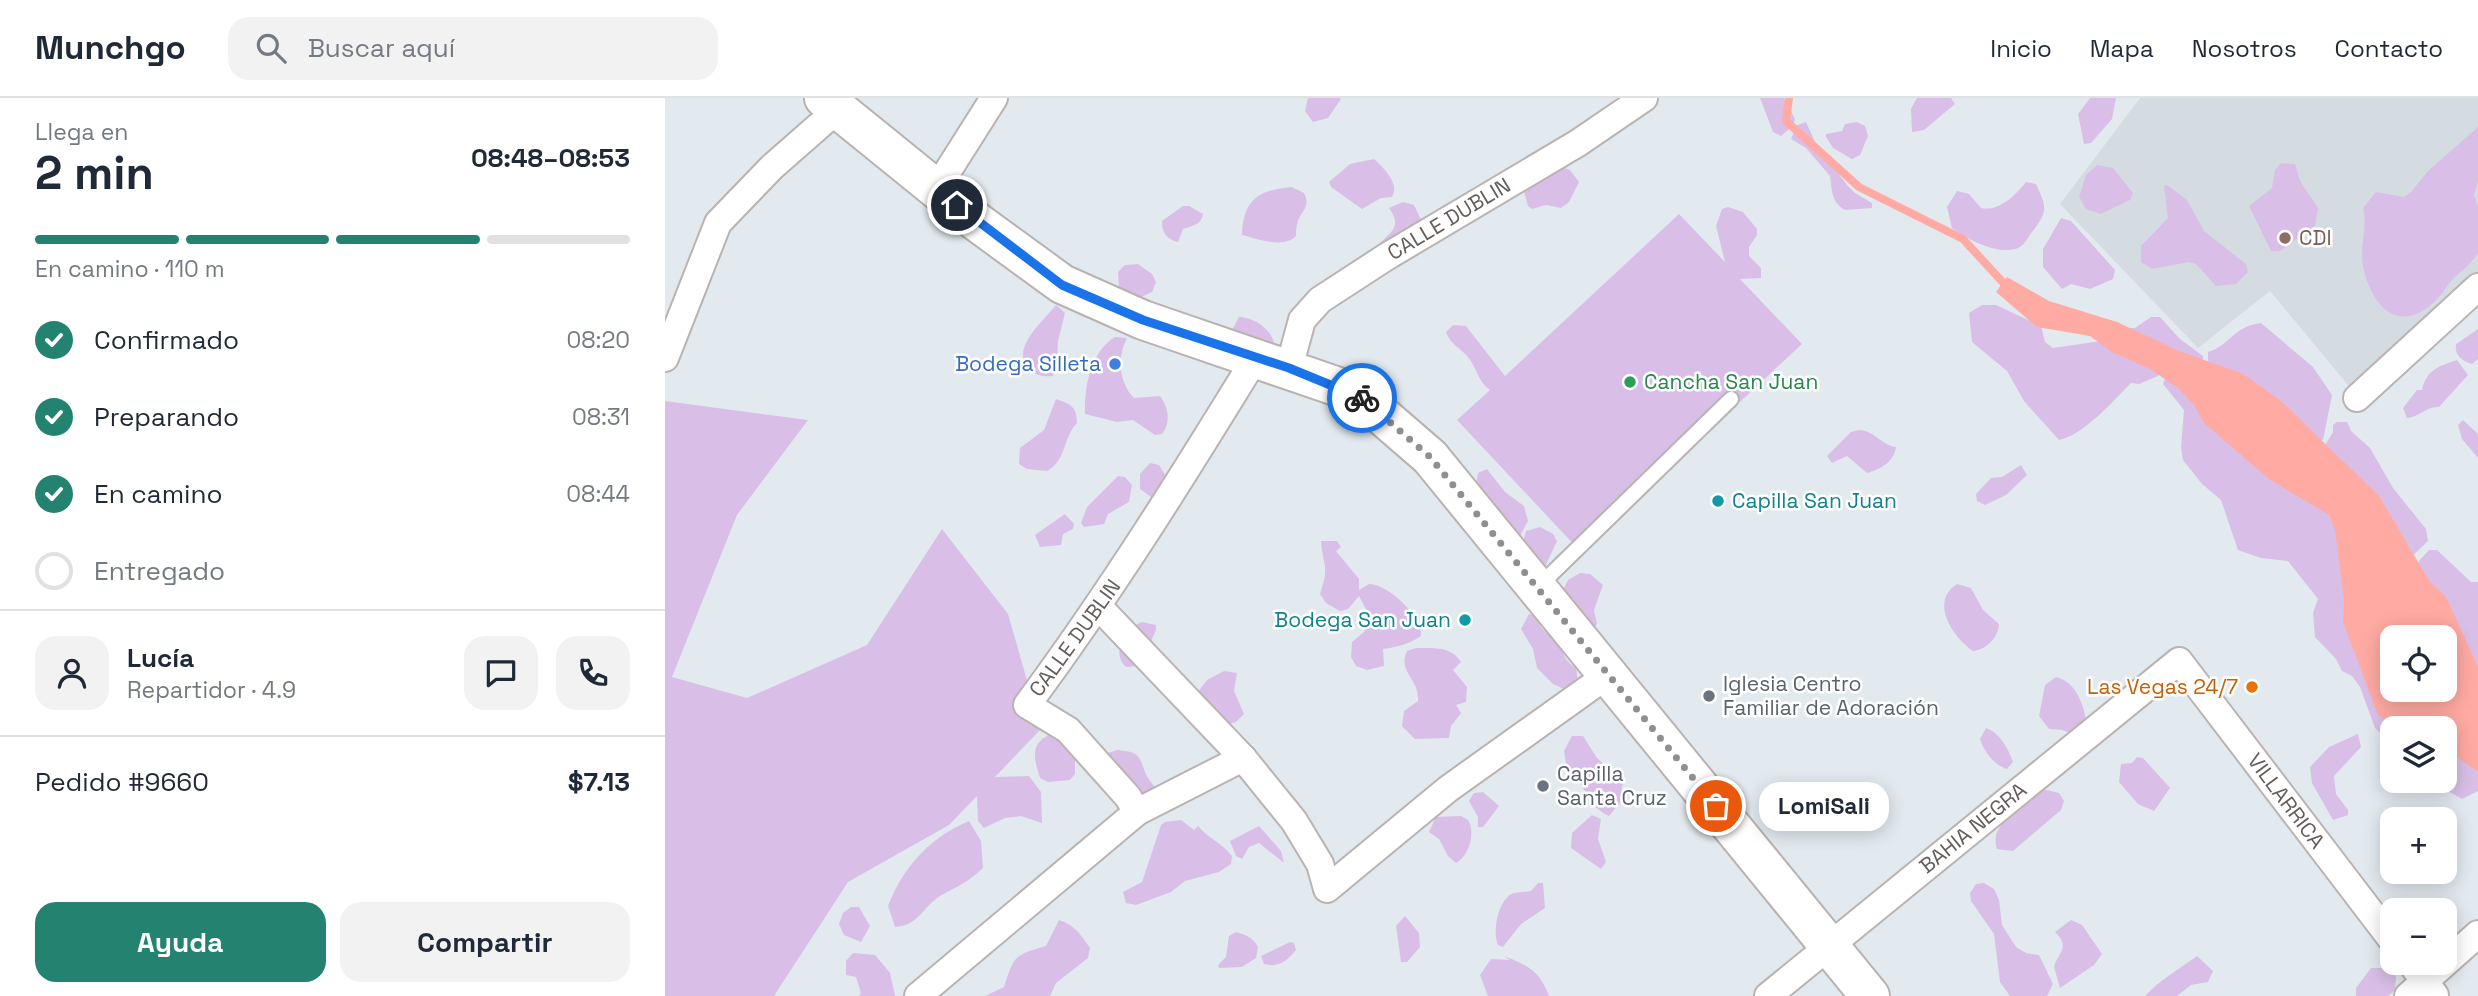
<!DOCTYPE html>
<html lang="es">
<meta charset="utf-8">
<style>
:root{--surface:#fff;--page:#f2f2f3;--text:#1f2937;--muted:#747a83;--line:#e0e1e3;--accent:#248271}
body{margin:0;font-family:"Space Grotesk",sans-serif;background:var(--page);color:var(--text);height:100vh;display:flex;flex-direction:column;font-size:26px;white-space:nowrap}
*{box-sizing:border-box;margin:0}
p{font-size:23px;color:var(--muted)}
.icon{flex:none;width:38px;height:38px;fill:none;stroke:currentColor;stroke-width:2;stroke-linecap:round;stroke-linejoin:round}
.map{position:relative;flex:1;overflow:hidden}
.panel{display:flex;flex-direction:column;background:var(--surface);width:665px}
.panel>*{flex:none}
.tools{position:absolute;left:1715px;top:527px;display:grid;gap:14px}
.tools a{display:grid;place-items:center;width:77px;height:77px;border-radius:14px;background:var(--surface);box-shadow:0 4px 18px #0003;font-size:35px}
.pin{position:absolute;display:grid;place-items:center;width:60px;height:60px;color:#fff;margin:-30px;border:4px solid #fff;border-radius:50%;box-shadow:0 2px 7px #0007}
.courier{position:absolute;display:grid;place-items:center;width:70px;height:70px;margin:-35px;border:5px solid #1a73e8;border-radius:50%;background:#fff;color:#222;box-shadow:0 2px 9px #0007}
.bubble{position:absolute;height:49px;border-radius:21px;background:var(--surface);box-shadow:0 4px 18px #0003;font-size:23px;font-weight:600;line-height:49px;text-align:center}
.summary em{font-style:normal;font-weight:600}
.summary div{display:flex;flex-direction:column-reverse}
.summary{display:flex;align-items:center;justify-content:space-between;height:119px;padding:0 35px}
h1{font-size:46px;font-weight:600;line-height:52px}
.bar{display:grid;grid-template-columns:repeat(4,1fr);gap:10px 7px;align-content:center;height:84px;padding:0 35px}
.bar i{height:9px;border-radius:5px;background:var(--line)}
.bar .active{background:var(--accent)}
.bar p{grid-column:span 4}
.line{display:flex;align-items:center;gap:18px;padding:0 35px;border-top:2px solid var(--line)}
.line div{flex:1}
.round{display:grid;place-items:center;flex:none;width:74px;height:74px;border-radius:21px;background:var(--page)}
ol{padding:0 35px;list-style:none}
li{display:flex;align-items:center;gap:21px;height:77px}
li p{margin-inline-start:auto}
li .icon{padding:7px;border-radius:50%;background:var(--accent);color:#fff;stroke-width:4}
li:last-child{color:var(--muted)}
li i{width:38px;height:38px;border:4px solid var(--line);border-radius:50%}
.primary-button{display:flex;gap:14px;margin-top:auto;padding:14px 35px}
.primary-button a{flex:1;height:80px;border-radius:21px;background:var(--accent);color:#fff;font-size:28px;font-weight:600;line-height:80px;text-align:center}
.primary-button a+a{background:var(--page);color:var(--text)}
header{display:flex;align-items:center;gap:42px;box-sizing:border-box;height:98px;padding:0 35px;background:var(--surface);border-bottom:2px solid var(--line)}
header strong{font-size:33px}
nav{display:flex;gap:38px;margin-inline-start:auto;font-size:24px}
.search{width:490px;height:63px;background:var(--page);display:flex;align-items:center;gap:18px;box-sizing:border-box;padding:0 24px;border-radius:21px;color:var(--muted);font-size:26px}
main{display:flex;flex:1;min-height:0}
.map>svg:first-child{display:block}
.education{fill:#d4dce1}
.green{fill:#d9bfe7}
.water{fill:#ffaaa3;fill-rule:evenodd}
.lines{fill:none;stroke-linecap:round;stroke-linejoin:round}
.stream{stroke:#ffaaa3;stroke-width:8}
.service-casing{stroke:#b9b3b1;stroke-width:18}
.minor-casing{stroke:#b9b3b1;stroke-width:30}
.secondary-casing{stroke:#b9b2b0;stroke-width:42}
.service{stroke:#fff;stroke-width:14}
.minor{stroke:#fff;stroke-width:26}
.secondary{stroke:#fff;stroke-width:38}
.done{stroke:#918e8f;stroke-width:7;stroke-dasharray:0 12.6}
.route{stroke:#1a73e8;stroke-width:9}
.education-dot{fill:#8d6e63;stroke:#fff;stroke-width:2.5}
.shop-dot{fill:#3f7fe0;stroke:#fff;stroke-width:2.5}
.leisure-dot{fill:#2e9e5b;stroke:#fff;stroke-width:2.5}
.culture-dot{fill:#0f9aa8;stroke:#fff;stroke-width:2.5}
.food-dot{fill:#e8710a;stroke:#fff;stroke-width:2.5}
.worship-dot{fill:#6b7280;stroke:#fff;stroke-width:2.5}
.labels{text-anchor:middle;stroke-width:5;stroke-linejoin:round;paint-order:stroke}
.street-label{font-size:21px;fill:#655d5b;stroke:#fff}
.education-label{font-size:21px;fill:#785e54;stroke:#fff;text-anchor:start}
.shop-label{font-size:21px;fill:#366cbe;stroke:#fff;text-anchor:end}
.leisure-label{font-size:21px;fill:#27864d;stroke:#fff;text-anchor:start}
.culture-label{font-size:21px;fill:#0d838f;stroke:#fff;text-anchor:start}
.worship-label{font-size:21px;fill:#5b616d;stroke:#fff;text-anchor:start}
.food-label{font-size:21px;fill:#c56008;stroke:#fff;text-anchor:end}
</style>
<header>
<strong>Munchgo</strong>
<div class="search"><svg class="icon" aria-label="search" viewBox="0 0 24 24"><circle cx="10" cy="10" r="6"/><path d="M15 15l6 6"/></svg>Buscar aquí</div>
<nav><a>Inicio</a><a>Mapa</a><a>Nosotros</a><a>Contacto</a></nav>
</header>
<main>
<section class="panel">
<div class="summary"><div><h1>2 min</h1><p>Llega en</p></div><em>08:48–08:53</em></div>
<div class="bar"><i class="active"></i><i class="active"></i><i class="active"></i><i></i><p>En camino · 110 m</p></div>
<ol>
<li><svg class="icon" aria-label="check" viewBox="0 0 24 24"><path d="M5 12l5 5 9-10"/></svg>Confirmado<p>08:20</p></li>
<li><svg class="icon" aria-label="check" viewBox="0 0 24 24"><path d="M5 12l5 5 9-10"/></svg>Preparando<p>08:31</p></li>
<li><svg class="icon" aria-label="check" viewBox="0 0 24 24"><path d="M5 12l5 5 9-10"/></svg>En camino<p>08:44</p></li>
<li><i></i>Entregado</li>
</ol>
<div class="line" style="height:126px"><a class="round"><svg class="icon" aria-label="person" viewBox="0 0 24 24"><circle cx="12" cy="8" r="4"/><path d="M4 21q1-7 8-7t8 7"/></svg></a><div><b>Lucía</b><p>Repartidor · 4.9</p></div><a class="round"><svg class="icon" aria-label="chat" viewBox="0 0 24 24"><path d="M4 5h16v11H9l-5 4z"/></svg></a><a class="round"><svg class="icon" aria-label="phone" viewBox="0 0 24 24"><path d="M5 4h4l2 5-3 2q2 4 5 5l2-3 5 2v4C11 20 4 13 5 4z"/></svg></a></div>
<div class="line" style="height:91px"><div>Pedido #9660</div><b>$7.13</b></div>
<div class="primary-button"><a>Ayuda</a><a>Compartir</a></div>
</section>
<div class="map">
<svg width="1813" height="898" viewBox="0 0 1813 898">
<rect width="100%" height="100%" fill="#e3eaef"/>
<!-- education -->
<path class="education" d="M1475 0H1813V174L1687 292 1605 193 1533 250 1395 106Z"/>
<!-- green -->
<g class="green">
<path d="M643 0H675L676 1 663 20 648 24 640 13Z"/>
<path d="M1095 0H1119L1130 21 1127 29 1116 38 1108 34Z"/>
<path d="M1252 0H1286L1290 6 1259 32 1247 34 1246 11Z"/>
<path d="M1425 0H1451L1447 21 1426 45 1419 46 1413 16Z"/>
<path d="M1141 24 1151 46 1182 87 1190 95 1207 105V110L1180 112C1166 104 1167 92 1165 78L1141 50 1126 41 1132 27Z"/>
<path d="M1192 24 1200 28 1203 38 1195 57 1187 61 1168 50 1161 39V36L1177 33 1180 26Z"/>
<path d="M1813 29V84L1809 97 1813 109V155C1806 166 1796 173 1787 182 1782 187 1779 194 1774 199 1737 239 1707 212 1698 168 1694 148 1703 131 1698 110L1711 94 1739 99 1746 94 1763 73Z"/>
<path d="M709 61C719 70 735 86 727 99L716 100 697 111 666 89 664 84 685 66Z"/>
<path d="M1616 65 1630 66 1635 83 1653 110 1650 128 1615 153H1606L1584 108 1607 90 1610 72Z"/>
<path d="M1432 67 1448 70 1468 95 1465 102 1436 116 1421 111 1414 99 1421 77Z"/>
<path d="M897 69 905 72 914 84 904 104 896 110 881 107 867 111 863 108 858 90 868 83 874 85 886 73Z"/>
<path d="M1361 84 1371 86C1382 109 1383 114 1367 134 1362 140 1361 146 1353 150 1333 158 1302 141 1287 130L1282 109 1292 93 1304 96 1316 110C1334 114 1351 97 1361 84Z"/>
<path d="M1502 87 1522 102 1539 133 1581 166 1583 174 1571 186 1551 188 1531 166 1524 164 1487 171 1476 164V148L1503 120 1499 88Z"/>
<path d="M627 89 639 95C647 111 634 113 632 127 631 130 631 134 631 138 618 151 593 141 577 137 578 102 593 92 627 89Z"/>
<path d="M738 104 749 107 759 128 756 153 739 162 718 154 715 145C729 132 736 127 724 110Z"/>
<path d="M518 108H524L538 116C536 128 528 127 518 131L513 144C503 142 496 134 497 123Z"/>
<path d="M1063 109 1078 114 1092 131V137L1084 149V158L1096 170V180L1075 181 1137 246 915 453 792 322 825 292C813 284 812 270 803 259 795 250 785 246 781 234L788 227 801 228 840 278 1014 116 1060 164 1051 128 1057 111Z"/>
<path d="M1396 120 1406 123 1450 172 1448 181 1425 191 1406 186 1397 191 1378 169V151Z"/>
<path d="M473 166 487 176 491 184 487 194 472 201 454 192 453 174 460 167Z"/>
<path d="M391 207 400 215 393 243 392 269 388 278C367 281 350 264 362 243 369 230 382 218 391 207Z"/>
<path d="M1317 207H1331L1376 228 1380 244 1388 250 1436 243 1495 274 1493 278 1474 286 1466 285C1448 303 1419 337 1394 342L1359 303 1342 273 1307 244 1304 215Z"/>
<path d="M574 219C589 219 610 233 609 249L567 232Z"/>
<path d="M1486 219H1495L1515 241 1538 258V266L1461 230H1470Z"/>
<path d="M1596 225 1648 269 1667 297 1658 342 1646 340 1556 276 1543 263V254C1566 247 1567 229 1596 225Z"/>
<path d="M1813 231V261L1807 266C1797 263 1789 257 1791 246Z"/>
<path d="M450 239 462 240C452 259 454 285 469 300L495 298C504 310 506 325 497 336L490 337 468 322 452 324 420 316C419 288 426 253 450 239Z"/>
<path d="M1792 262 1803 277 1774 309C1762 308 1754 319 1742 320L1738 310 1752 292H1757C1761 272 1774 268 1792 262Z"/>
<path d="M1502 276 1635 361 1727 539V592L1735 622 1733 630H1727V638L1715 635 1710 630 1695 589 1687 578 1677 573 1671 561 1650 539 1648 515 1653 501 1623 463 1596 460 1573 452 1556 402 1537 386 1518 362 1516 349 1519 312 1498 286Z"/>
<path d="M391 301C405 306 412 308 412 325 397 341 402 362 382 373L362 371 354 366 355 350 379 332Z"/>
<path d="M0 303 143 322 72 417 7 579 82 600 202 547 277 431 343 516 376 631 330 679 364 678 376 694 377 725 356 718 340 720 319 730 313 723 312 698 284 727 183 784 109 898H0Z"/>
<path d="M1798 322 1813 336V360L1797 341 1793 327Z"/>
<path d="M1672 324H1682L1686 333 1705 350 1728 390 1761 431 1763 443 1742 463 1658 350 1668 334V327Z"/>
<path d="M1194 332C1209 332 1216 347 1231 349 1229 364 1216 371 1202 375L1182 358 1167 365 1162 358 1186 334Z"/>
<path d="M485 365 494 367 502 380 490 402 475 391V376Z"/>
<path d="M1356 367 1362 377 1341 397 1320 407 1312 403 1311 396 1326 380 1337 379Z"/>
<path d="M822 371 840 394 859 408 863 423 855 438H848L810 391 813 375Z"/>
<path d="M453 378 460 379 467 387 464 404 443 416 439 426 419 429 416 425 422 409Z"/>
<path d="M400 416 409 426 408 431 398 436 396 447 375 449 370 437Z"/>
<path d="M875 429 888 436 892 443 879 471 858 444 861 433Z"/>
<path d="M656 443H672L676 449 671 453 694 481V492L704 486C722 485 758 519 756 538 744 546 733 549 718 551L719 568 702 572 691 568 686 559 687 544 699 534 705 519 694 498 683 511 675 513 661 505 655 496C665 467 658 469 656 443Z"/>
<path d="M1764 452H1772L1806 484H1813V583L1751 472 1754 463Z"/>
<path d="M915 475 925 476 938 487 929 512 932 526 929 532 897 494 903 482Z"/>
<path d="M1292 486 1306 490 1318 512 1334 526C1334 539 1321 552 1308 553 1288 539 1264 504 1292 486Z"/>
<path d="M864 516 873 519C874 535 887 535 894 547 901 559 898 561 911 570L913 583 901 592 888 586 872 570 868 551 856 531Z"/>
<path d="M477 524 491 527V532L475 568 461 569C445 555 461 529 477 524Z"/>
<path d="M751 550C769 550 786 548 796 564L788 572 802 589 801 604 791 607 796 615 786 628 784 640 750 641 737 628 739 613 753 603C755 581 732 574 742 553Z"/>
<path d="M559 573 572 575 569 593 579 616 571 624 559 627 532 595 542 582Z"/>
<path d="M1391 579C1412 584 1420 609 1422 629L1415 639 1397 632 1384 631 1374 618 1380 587Z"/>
<path d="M1780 592 1813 644V693L1797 701 1778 690 1774 683 1780 682Z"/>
<path d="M1321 630C1335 635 1343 650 1348 664L1342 671C1330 668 1318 652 1315 641Z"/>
<path d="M393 632 410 656V676L405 682 383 684 375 680C366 652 367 644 393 632Z"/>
<path d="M1693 636 1696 649 1669 678 1671 696 1683 712V717L1668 722 1647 685 1645 669 1664 649Z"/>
<path d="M907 638H918L932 660 958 684 955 705 944 718C921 709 919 680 902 672L899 653Z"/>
<path d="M452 652C473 654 474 656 480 674 483 682 489 686 492 694L477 706 438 657Z"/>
<path d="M1472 659 1478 660 1505 690 1489 713 1473 706 1454 684 1456 666 1467 665Z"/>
<path d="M1378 691 1394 695 1399 703 1396 712 1348 753 1332 751C1322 723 1364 708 1378 691Z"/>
<path d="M818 694 834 708 818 729H813V719L804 703 809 695Z"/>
<path d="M927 717 936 721 933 741 941 764 936 771 906 750 907 735Z"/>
<path d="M796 718 803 722C811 735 804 758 791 765L783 758 774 741 764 734 771 719Z"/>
<path d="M516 722 529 732 533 728C543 740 557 745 567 758L566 766 554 774 520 783 506 794 471 807 461 805 458 794 477 784 496 727 500 724Z"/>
<path d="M304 723 316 743 318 770C304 784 291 789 275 798 258 809 253 828 230 829L223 808C238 769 265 739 304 723Z"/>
<path d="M594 728 616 753 619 765 594 745 584 749 577 761 571 758 565 743Z"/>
<path d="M873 785H878L880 810 856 826 838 849 833 847C827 834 833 800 849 795 853 794 861 794 866 793Z"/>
<path d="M1319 785 1329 791 1334 802 1337 827 1351 849 1361 855 1374 857 1388 886 1382 898H1345L1335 884 1329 836 1306 803 1305 795 1311 786Z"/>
<path d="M186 809H194L205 828 196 844 179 837 174 826 178 815Z"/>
<path d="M740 818 754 835 755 849 742 864H736L731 828Z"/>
<path d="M394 822C410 827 416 837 425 850L423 860 391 885 385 898H320L339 889C349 857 350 857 381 848Z"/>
<path d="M1406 822 1417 827 1437 856 1429 867 1395 890 1389 869C1393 855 1406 849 1390 834Z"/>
<path d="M571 834C582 837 587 839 593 849L591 860 577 869 554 870 553 867 561 859 564 838Z"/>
<path d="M625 844 629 845 631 852C622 863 613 870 599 866L596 858Z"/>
<path d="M188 855 210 857 225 875 230 898H194L196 895 191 879 181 877V863Z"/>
<path d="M839 858C864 868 874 872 884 898H823L815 877 826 861 845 862Z"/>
<path d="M1532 858 1548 873 1543 884 1526 887 1512 898H1480C1495 882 1514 871 1532 858Z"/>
<path d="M1706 870H1725L1731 879 1730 892 1723 898H1691V890Z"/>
</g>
<!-- water -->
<path class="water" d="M1342 179 1384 203 1452 224 1514 253 1578 276 1616 303 1714 398 1765 484 1781 499 1813 569V674L1780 650V630H1736L1713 617 1678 524 1679 502 1673 454 1670 432 1664 417 1604 381 1538 324 1530 308 1513 290 1485 271 1447 254 1425 238 1372 229 1331 194ZM1727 539H1780V592H1727Z"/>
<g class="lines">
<!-- stream -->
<path class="stream" d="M1124 0 1121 23 1194 89 1298 141 1343 190"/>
<defs>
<path id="service" d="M874 488 1066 301"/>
<g id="minor">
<path d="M272 90 329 0"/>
<path d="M0 260 53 125 107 69 172 12"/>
<path d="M624 270 637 222 655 202 721 159 913 45 979 0"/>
<path d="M1692 300 1813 189"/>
<path d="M434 509 578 660 629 723 655 766 662 791 783 691 944 576"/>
<path d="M472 714 463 699 403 632 362 607C445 495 518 378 591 259"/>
<path d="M1745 864 1770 897"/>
<path d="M253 898 472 714 578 660"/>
<path d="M1103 898 1514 563 1727 842"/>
<path d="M1743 898 1813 836"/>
</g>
<path id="secondary" d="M159 0 312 124 397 186 478 222 691 295 765 359 1205 898"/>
</defs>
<!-- service casing -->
<use href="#service" class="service-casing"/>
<!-- minor casing -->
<use href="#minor" class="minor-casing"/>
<!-- secondary casing -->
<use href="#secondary" class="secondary-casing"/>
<!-- service -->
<use href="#service" class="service"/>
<!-- minor -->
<use href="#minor" class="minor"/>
<!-- secondary -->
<use href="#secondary" class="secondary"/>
</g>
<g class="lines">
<!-- done -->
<path class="done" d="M697 300 765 359 1051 708"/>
<!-- route -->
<path class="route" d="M292 107 397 187 478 222 624 270 697 300"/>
</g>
<!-- markers -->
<circle class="education-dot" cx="1620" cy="140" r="7"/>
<circle class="shop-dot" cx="450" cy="266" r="7"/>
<circle class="leisure-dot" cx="965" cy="284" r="7"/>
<g class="culture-dot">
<circle cx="1053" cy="403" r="7"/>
<circle cx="800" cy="522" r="7"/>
</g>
<circle class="food-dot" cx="1587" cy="589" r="7"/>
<g class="worship-dot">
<circle cx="1044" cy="598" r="7"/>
<circle cx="878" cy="688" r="7"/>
</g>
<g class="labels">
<!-- street labels -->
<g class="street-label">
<text transform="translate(784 121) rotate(-31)" y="7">CALLE DUBLIN</text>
<text transform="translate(410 540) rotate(-54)" y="7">CALLE DUBLIN</text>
<text transform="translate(1621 703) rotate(53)" y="7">VILLARRICA</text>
<text transform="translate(1308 730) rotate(-39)" y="7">BAHIA NEGRA</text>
</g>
<!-- education labels -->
<g class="education-label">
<text x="1634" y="147">CDI</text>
</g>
<!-- shop labels -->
<g class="shop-label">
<text x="436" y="273">Bodega Silleta</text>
</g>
<!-- leisure labels -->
<g class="leisure-label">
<text x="979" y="291">Cancha San Juan</text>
</g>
<!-- culture labels -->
<g class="culture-label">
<text x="1067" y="410">Capilla San Juan</text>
<text x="786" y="529" text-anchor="end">Bodega San Juan</text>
</g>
<!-- worship labels -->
<g class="worship-label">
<text x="1058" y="593">Iglesia Centro<tspan x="1058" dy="24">Familiar de Adoración</tspan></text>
<text x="892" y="683">Capilla<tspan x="892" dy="24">Santa Cruz</tspan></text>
</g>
<!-- food labels -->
<g class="food-label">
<text x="1573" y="596">Las Vegas 24/7</text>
</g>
</g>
</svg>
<div class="tools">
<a><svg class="icon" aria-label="locate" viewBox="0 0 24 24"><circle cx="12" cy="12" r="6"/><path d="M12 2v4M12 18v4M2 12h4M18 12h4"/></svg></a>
<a><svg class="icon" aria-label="layers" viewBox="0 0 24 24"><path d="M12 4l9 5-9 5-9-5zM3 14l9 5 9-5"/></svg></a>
<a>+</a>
<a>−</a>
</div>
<div class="pin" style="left:1051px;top:708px;background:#ea580c"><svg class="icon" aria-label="bag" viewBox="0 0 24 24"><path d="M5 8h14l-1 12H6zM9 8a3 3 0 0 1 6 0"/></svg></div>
<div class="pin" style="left:292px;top:107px;background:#1f2937"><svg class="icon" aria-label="home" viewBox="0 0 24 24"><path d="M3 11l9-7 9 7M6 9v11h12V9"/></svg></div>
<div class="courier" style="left:697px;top:300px"><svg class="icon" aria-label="bike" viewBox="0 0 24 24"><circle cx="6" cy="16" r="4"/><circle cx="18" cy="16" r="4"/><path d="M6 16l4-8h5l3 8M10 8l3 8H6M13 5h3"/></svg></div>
<div class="bubble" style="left:1094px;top:684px;width:130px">LomiSali</div>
</div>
</main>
